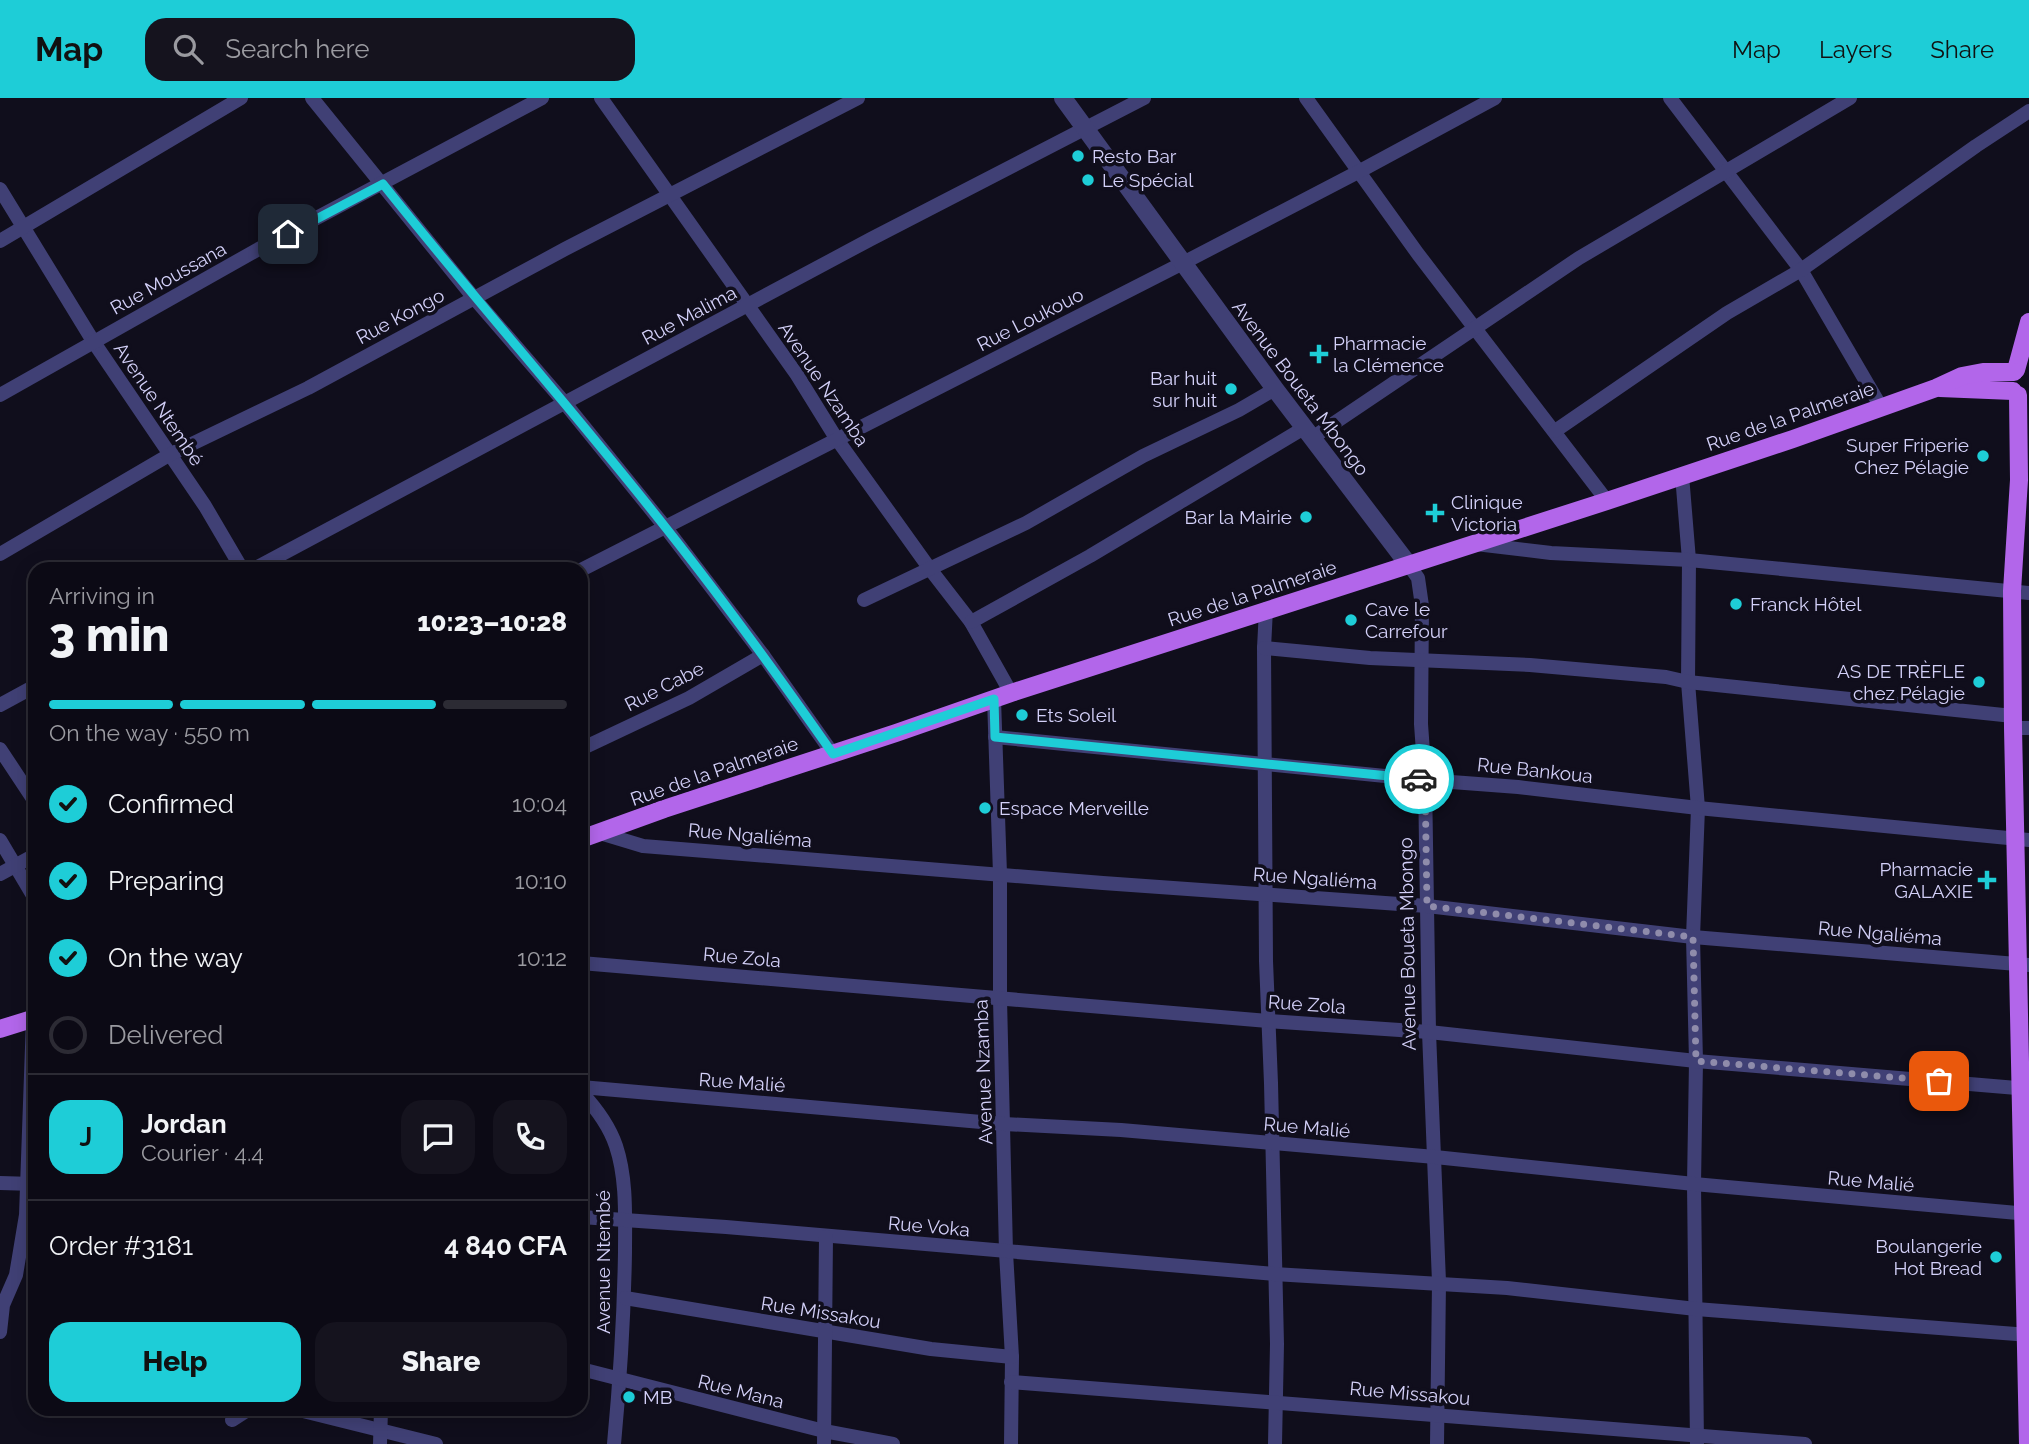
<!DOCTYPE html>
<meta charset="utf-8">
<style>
:root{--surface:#0c0a15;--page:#15131e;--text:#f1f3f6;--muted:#9a9aa0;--line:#2c2b34;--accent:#1ecdd7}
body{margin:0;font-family:Raleway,sans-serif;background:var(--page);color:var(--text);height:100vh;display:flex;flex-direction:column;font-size:26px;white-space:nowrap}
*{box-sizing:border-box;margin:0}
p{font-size:23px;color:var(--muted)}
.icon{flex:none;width:38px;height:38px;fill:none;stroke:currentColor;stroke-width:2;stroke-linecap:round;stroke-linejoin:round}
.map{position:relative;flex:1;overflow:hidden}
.drawer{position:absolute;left:28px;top:464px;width:560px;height:854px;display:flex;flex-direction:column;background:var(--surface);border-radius:21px;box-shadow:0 4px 18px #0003,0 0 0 2px var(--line)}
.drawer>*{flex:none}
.pin{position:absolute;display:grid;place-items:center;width:60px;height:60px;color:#fff;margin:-30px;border-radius:14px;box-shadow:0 4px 10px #0006}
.courier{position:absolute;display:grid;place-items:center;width:70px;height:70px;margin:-35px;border:5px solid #1ecdd7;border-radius:50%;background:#fff;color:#222;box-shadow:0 2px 9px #0007}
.headline em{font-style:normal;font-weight:800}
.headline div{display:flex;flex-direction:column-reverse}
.headline{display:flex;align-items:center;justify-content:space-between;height:119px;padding:0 21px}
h1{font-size:46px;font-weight:800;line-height:52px}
.bar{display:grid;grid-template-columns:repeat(4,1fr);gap:10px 7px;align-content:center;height:84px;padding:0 21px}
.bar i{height:9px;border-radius:5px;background:var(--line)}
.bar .active{background:var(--accent)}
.bar p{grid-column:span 4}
.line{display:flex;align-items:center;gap:18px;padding:0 21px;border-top:2px solid var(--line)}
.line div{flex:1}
.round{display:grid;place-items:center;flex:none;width:74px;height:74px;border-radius:21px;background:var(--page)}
ol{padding:0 21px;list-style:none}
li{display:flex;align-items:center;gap:21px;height:77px}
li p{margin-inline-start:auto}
li .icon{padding:7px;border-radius:50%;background:var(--accent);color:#111;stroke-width:4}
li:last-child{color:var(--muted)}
li i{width:38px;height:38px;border:4px solid var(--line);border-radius:50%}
.button{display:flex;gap:14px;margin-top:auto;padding:14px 21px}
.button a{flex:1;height:80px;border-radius:21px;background:var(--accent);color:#111;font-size:28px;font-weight:800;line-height:80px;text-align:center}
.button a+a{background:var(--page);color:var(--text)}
header{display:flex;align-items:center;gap:42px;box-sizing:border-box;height:98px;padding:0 35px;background:var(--accent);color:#111}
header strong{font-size:33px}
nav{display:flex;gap:38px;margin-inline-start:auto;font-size:24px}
.search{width:490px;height:63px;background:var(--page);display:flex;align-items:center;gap:18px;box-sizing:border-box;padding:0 24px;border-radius:21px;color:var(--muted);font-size:26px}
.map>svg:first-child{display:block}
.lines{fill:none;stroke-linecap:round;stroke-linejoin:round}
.minor{stroke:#404075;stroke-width:14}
.tertiary{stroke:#404075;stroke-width:18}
.primary{stroke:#b266ea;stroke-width:18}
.done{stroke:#8f8cab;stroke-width:7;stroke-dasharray:0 12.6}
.route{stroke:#1ecdd7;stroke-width:9}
.poi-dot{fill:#1ecdd7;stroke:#100e1c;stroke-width:2.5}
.labels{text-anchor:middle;stroke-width:7;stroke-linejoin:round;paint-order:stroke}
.poi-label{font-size:19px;fill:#d3d0f8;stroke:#100e1c;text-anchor:start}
.street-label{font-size:19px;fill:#d3d0f8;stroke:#100e1c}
</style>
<header>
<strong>Map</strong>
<div class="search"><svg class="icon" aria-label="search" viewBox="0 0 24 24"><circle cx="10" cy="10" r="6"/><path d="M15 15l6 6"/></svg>Search here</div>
<nav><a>Map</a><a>Layers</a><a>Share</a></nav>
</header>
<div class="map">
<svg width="2029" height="1346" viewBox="0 0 2029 1346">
<rect width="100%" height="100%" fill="#100e1c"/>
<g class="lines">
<!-- minor -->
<g class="minor">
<path d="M312 0 474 200 564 304 666 430 763 557 833 656"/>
<path d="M601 0 797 277 836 340 930 471 971 524 1011 595"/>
<path d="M1306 0 1418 156 1607 403"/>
<path d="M1670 0 1801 172 1881 309"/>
<path d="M0 91 93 243 205 408 242 471"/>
<path d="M0 143 241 0"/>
<path d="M0 297 264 148 542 0"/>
<path d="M1555 333 1727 215 1801 172 1976 48 2029 13"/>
<path d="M1312 340 1579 160 1850 0"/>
<path d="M1682 377 1689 462 1688 584 1698 710 1693 839 1696 963 1694 1086 1697 1346"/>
<path d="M1476 446 1551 455 1689 462 2029 495"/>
<path d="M0 456 169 357 308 290 565 151 858 0"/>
<path d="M1408 466 1418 480 1422 508 1421 626 1425 682 1429 934 1439 1184 1437 1346"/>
<path d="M254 471 871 141 1144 0"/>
<path d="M581 472 1183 165 1360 73 1495 0"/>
<path d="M864 502 1026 425 1143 358 1239 312 1275 291"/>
<path d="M1266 511 1264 550 1266 863 1271 985 1277 1246 1275 1346"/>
<path d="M971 524 1090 458 1304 330"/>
<path d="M1264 550 1370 560 1530 567 1666 579 1688 584 2013 618"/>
<path d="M994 601 1000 776V901L1006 1154 1012 1259 1011 1346"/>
<path d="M0 607 35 588"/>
<path d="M2013 630H2029"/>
<path d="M995 639 1425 682 1518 689 1698 710 2029 742"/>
<path d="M0 651 35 704"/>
<path d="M581 651 689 600 763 557"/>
<path d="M600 735 643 748 1103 785 1427 808 1693 839 2029 867"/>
<path d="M0 742 35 801"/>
<path d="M0 776 35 757"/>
<path d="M581 865 1268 923 1429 934 1696 963 2029 991"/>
<path d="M581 989 1004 1026 1121 1032 1435 1059 1694 1086 2029 1116"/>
<path d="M581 994C596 1010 609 1027 616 1048 627 1081 625 1119 625 1154 624 1218 620 1282 614 1346"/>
<path d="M0 1085 34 1086"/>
<path d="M581 1119 726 1129 1274 1176 1507 1190 1696 1211 2029 1237"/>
<path d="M625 1200 931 1251 1012 1259"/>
<path d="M0 1234 3 1207 16 1177 26 1117 33 921"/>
<path d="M581 1271 824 1333 893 1346"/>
<path d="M1011 1284 1805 1346"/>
<path d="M295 1311 436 1346"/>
<path d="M232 1322 249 1311"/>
<path d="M380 1346 381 1311"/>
<path d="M824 1346 826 1139"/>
</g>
<!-- tertiary -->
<path class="tertiary" d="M1063 0 1275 291 1408 466"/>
<!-- primary -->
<g class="primary">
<path d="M2016 272 2029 224"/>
<path d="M1940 290 2013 293"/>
<path d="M2018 297 2019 382 2012 493 2013 630 2028 1346"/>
<path d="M581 741 664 711 896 635 1011 595 1607 403 1793 341 1936 290 1962 278 1983 274H2014"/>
<path d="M0 931 35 920"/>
</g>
</g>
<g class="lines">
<!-- done -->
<path class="done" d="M1419 681 1425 682 1427 808 1693 839 1696 963 1939 983"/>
<!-- route -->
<path class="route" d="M288 136 383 86C475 202 574 313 666 430 724 503 779 579 833 656L994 601 995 639 1419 681"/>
</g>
<!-- markers -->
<g class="poi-dot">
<circle cx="1078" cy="58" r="7"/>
<circle cx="1088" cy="82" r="7"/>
<path d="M1315.5 245.5h7v7h7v7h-7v7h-7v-7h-7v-7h7z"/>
<circle cx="1231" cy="291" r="7"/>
<circle cx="1983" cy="358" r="7"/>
<path d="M1431.5 404.5h7v7h7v7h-7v7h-7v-7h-7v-7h7z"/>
<circle cx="1306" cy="419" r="7"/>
<circle cx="1736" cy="506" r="7"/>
<circle cx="1351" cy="522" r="7"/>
<circle cx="1979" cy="584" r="7"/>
<circle cx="1022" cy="617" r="7"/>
<circle cx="985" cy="710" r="7"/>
<path d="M1983.5 771.5h7v7h7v7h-7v7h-7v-7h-7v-7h7z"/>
<circle cx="1996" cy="1159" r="7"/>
<circle cx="629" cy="1299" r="7"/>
</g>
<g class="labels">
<!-- poi labels -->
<g class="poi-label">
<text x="1092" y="65">Resto Bar</text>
<text x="1102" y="89">Le Spécial</text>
<text x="1333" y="252">Pharmacie<tspan x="1333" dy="22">la Clémence</tspan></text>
<text x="1217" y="287" text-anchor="end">Bar huit<tspan x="1217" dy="22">sur huit</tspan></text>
<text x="1969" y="354" text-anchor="end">Super Friperie<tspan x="1969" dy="22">Chez Pélagie</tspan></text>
<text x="1451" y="411">Clinique<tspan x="1451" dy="22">Victoria</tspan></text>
<text x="1292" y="426" text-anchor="end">Bar la Mairie</text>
<text x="1750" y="513">Franck Hôtel</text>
<text x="1365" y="518">Cave le<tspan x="1365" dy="22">Carrefour</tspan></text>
<text x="1965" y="580" text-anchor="end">AS DE TRÈFLE<tspan x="1965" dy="22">chez Pélagie</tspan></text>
<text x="1036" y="624">Ets Soleil</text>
<text x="999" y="717">Espace Merveille</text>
<text x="1973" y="778" text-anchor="end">Pharmacie<tspan x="1973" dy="22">GALAXIE</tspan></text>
<text x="1982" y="1155" text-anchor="end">Boulangerie<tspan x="1982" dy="22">Hot Bread</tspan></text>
<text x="643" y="1306">MB</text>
</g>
<!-- street labels -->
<g class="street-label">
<text transform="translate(168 180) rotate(-29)" y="7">Rue Moussana</text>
<text transform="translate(689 217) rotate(-28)" y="7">Rue Malima</text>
<text transform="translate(400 218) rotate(-28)" y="7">Rue Kongo</text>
<text transform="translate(1030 221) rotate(-27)" y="7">Rue Loukouo</text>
<text transform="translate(824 286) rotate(56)" y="7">Avenue Nzamba</text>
<text transform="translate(1301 290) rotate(53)" y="7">Avenue Boueta Mbongo</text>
<text transform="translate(159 306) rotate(56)" y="7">Avenue Ntembé</text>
<text transform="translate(1790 318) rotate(-19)" y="7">Rue de la Palmeraie</text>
<text transform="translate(1252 495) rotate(-18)" y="7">Rue de la Palmeraie</text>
<text transform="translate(664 588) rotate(-27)" y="7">Rue Cabe</text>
<text transform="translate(1535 672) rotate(6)" y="7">Rue Bankoua</text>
<text transform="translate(714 673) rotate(-19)" y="7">Rue de la Palmeraie</text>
<text transform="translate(750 737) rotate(5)" y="7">Rue Ngaliéma</text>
<text transform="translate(1315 780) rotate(4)" y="7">Rue Ngaliéma</text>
<text transform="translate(1880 835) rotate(5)" y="7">Rue Ngaliéma</text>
<text transform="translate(1407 846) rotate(-91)" y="7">Avenue Boueta Mbongo</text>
<text transform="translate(742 859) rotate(5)" y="7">Rue Zola</text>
<text transform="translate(1307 906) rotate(4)" y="7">Rue Zola</text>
<text transform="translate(983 974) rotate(-92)" y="7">Avenue Nzamba</text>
<text transform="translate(742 984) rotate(4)" y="7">Rue Malié</text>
<text transform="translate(1307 1029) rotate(5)" y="7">Rue Malié</text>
<text transform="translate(1871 1083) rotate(5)" y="7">Rue Malié</text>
<text transform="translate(929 1128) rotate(5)" y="7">Rue Voka</text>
<text transform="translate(603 1164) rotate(-90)" y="7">Avenue Ntembé</text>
<text transform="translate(821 1214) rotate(9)" y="7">Rue Missakou</text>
<text transform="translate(741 1293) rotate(14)" y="7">Rue Mana</text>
<text transform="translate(1410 1295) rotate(5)" y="7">Rue Missakou</text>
</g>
</g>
</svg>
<div class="pin" style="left:1939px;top:983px;background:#ea580c"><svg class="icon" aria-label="bag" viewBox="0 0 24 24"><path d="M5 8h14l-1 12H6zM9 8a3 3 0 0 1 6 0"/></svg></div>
<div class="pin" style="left:288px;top:136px;background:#1f2937"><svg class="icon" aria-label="home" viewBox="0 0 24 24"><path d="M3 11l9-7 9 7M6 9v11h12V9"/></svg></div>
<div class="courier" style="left:1419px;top:681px"><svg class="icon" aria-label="car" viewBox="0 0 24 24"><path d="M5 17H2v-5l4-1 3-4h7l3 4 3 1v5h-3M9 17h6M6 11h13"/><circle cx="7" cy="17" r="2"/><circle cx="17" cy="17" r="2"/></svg></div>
<section class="drawer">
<div class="headline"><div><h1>3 min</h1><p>Arriving in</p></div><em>10:23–10:28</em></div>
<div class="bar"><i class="active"></i><i class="active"></i><i class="active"></i><i></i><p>On the way · 550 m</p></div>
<ol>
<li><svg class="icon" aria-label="check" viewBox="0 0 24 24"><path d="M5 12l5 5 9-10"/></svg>Confirmed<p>10:04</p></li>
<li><svg class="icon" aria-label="check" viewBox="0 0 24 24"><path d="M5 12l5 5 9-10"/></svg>Preparing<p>10:10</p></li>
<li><svg class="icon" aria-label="check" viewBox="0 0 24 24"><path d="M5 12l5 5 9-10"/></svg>On the way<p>10:12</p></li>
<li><i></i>Delivered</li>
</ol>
<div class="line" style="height:126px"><b class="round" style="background:var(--accent);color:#111">J</b><div><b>Jordan</b><p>Courier · 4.4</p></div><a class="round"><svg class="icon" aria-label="chat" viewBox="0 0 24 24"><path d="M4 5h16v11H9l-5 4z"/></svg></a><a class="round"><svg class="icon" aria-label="phone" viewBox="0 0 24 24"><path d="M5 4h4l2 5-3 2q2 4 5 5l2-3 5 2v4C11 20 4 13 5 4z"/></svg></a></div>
<div class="line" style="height:91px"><div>Order #3181</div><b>4 840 CFA</b></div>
<div class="button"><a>Help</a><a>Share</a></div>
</section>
</div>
